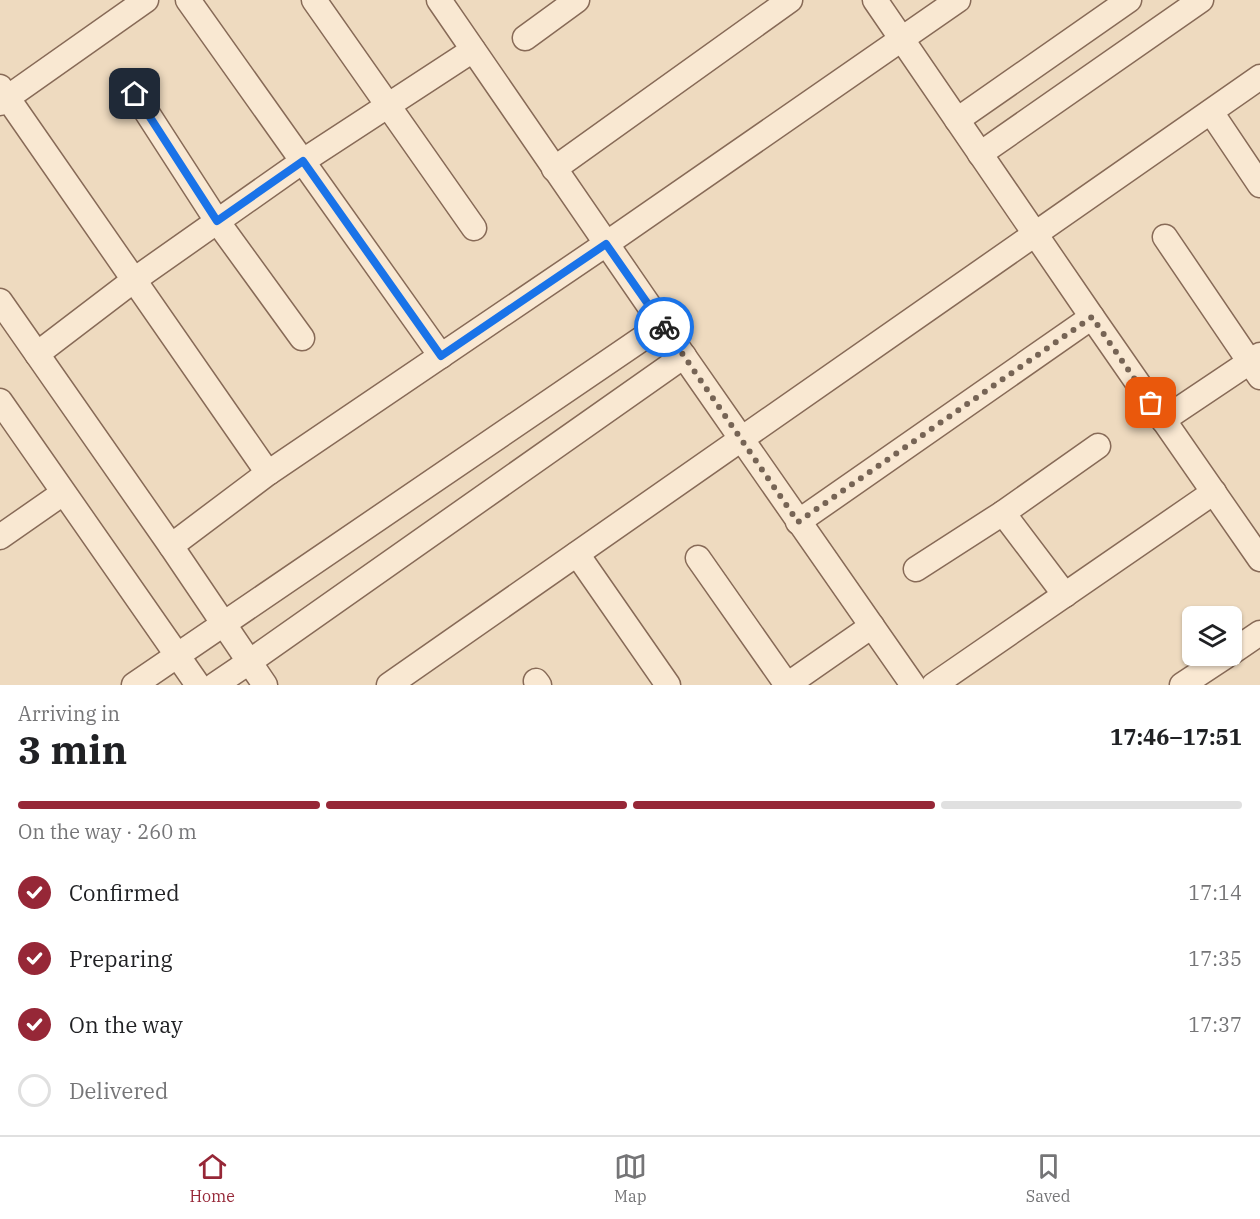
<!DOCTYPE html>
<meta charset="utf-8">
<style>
:root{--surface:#fff;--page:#f6f6f6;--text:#202124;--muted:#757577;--line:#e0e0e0;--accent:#962737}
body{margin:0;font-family:"IBM Plex Serif",serif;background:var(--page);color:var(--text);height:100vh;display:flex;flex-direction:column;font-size:22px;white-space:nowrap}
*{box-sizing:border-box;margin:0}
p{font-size:20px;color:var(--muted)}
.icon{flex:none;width:33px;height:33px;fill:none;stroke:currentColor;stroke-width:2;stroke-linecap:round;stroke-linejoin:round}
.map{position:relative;height:685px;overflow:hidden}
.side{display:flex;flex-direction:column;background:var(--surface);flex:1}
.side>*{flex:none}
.controls{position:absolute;left:1182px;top:606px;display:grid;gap:12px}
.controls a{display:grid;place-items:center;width:60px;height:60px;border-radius:9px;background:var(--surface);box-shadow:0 2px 4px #0004;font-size:30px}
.pin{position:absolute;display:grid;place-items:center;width:51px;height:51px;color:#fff;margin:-26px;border-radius:12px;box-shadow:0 3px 9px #0006}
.courier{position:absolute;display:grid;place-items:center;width:60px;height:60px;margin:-30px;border:4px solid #1a73e8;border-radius:50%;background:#fff;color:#222;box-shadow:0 2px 8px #0007}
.overview em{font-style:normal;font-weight:800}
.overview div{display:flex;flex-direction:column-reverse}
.overview{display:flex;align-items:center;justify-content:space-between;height:102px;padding:0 18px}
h1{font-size:39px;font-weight:800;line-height:45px}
.bar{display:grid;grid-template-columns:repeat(4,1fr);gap:9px 6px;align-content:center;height:72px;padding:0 18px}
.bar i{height:8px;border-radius:4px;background:var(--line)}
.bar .selected{background:var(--accent)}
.bar p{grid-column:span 4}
ol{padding:0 18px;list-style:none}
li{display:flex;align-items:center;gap:18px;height:66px}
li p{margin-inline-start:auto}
li .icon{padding:6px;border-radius:50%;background:var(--accent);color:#fff;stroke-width:4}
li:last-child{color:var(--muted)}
li i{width:33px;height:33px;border:3px solid var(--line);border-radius:50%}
.tab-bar{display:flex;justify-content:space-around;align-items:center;height:84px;border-top:2px solid var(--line);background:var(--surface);font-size:16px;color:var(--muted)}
.tab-bar a{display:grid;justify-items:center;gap:3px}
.tab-bar .selected{color:var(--accent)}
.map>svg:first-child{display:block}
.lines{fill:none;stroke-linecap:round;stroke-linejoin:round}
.minor-casing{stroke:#876a57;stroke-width:27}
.minor{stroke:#f9e8d2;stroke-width:24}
.done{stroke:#766455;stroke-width:6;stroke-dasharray:0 10.8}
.route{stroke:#1a73e8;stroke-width:8}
</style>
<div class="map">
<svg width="1260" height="685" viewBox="0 0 1260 685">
<rect width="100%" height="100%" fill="#eedabf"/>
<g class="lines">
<defs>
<g id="minor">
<path d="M188 0 441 356"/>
<path d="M314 0 474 228"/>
<path d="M439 0C595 229 754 458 913 685"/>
<path d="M875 0 1092 317 1260 559"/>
<path d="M525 38 577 0"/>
<path d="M0 87 268 473"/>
<path d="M135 94 217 221 302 338"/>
<path d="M0 103 146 0"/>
<path d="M1211 112 1260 185"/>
<path d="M957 120 1129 0"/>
<path d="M980 154 1201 0"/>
<path d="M554 169 790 0"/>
<path d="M1165 237 1260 377"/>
<path d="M0 301 171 546 265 685"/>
<path d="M37 354 134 280 303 161 473 50"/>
<path d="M0 401 198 685"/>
<path d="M1163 420 1260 355"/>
<path d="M1003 513 1065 595"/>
<path d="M798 522 1092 317"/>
<path d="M0 537 63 493"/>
<path d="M171 546 268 473 606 244 958 0"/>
<path d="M577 554 668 685"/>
<path d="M698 558 787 685"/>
<path d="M916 569 1003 513 1098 446"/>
<path d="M1232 652 1260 633"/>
<path d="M536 681 539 685"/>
<path d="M134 685 662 325"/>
<path d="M215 685 249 662 684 356"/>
<path d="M389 685 1260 77"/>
<path d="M787 685 872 626"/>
<path d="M934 685 1214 492"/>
<path d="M1182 685 1226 656"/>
</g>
</defs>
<!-- minor casing -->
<use href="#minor" class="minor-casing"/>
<!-- minor -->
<use href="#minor" class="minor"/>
</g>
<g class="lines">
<!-- done -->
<path class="done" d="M664 327 798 522 1092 317 1151 403"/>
<!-- route -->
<path class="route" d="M135 94 217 221 303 161 441 356 606 244 664 327"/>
</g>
</svg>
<div class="controls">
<a><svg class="icon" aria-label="layers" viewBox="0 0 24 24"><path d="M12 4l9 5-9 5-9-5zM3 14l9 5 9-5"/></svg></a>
</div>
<div class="pin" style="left:1151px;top:403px;background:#ea580c"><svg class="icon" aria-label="bag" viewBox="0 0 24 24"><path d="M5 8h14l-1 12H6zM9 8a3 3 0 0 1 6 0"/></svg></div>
<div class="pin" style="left:135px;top:94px;background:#1f2937"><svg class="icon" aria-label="home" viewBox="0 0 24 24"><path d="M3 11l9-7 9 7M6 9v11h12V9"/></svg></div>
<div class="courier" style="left:664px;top:327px"><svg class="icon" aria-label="bike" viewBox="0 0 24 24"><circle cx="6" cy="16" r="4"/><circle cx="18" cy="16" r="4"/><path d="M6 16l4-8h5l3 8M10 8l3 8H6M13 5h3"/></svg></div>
</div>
<section class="side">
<div class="overview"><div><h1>3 min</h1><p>Arriving in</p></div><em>17:46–17:51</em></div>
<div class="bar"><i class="selected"></i><i class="selected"></i><i class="selected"></i><i></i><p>On the way · 260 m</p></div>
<ol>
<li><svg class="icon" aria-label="check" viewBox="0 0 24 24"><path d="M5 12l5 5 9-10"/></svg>Confirmed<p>17:14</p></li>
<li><svg class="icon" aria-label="check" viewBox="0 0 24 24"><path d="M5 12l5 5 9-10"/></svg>Preparing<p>17:35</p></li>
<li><svg class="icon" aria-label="check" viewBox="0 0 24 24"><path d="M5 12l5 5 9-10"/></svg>On the way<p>17:37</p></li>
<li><i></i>Delivered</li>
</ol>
</section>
<nav class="tab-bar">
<a class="selected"><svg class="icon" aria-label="home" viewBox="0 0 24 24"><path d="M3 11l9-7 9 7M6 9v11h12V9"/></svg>Home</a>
<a><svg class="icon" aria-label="map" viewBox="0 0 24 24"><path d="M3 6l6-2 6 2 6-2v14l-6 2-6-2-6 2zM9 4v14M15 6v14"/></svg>Map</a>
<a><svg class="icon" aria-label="saved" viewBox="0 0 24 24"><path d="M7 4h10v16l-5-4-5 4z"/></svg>Saved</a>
</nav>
